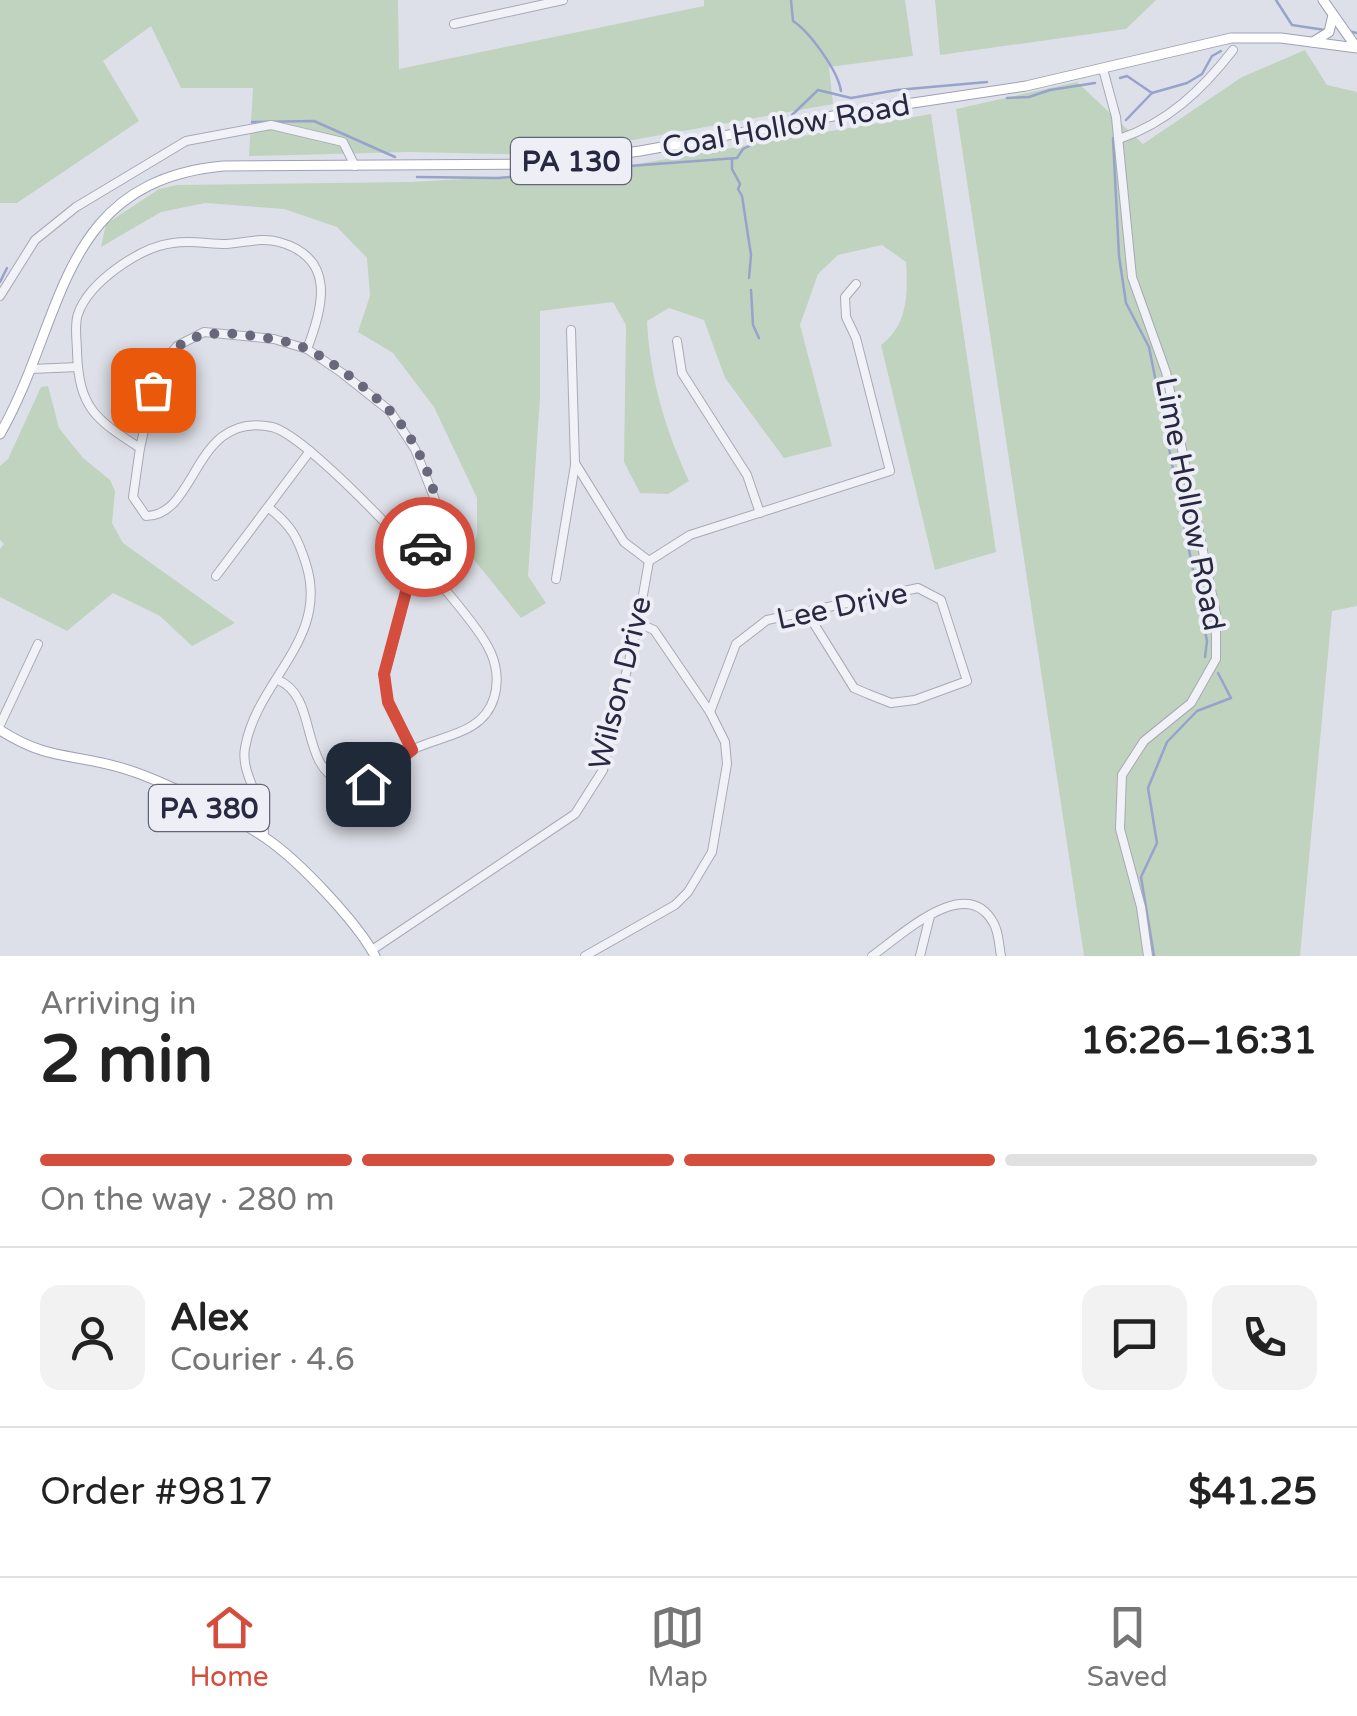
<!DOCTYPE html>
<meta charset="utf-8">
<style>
:root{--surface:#fff;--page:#f2f2f2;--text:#222;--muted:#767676;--line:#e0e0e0;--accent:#d44d3d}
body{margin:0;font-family:"Varela Round",sans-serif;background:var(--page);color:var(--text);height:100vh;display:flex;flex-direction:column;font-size:38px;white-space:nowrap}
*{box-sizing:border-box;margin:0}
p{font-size:32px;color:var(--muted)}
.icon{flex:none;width:55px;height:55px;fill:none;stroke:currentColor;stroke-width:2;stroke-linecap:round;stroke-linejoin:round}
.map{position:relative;height:956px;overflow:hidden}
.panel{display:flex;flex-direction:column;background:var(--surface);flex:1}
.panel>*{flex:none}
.pin{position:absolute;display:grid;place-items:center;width:85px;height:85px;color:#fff;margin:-42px;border-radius:20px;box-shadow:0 5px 15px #0006}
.courier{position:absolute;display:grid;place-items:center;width:100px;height:100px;margin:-50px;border:8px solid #d44d3d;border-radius:50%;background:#fff;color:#222;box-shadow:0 2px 12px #0007}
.summary em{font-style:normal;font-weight:700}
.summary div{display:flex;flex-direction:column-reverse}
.summary{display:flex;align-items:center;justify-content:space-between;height:170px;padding:0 40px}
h1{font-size:65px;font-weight:700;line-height:75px}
.bar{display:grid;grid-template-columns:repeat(4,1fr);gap:15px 10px;align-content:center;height:120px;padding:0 40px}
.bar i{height:12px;border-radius:8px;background:var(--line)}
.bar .selected{background:var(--accent)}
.bar p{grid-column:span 4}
.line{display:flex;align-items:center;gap:25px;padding:0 40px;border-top:2px solid var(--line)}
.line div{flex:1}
.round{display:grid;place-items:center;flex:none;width:105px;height:105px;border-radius:20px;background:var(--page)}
.tabs{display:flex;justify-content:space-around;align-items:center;height:140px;border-top:2px solid var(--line);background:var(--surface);font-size:28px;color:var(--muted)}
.tabs a{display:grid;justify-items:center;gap:5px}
.tabs .selected{color:var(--accent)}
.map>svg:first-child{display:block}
.green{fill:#bfd3bf}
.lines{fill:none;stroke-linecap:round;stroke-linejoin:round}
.stream{stroke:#97a3cb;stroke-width:2.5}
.minor-casing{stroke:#a7a9b6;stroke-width:10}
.major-casing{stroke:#9da1b5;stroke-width:11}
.minor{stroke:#f1f2f7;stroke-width:8}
.major{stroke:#fff;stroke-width:9}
.done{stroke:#67697b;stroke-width:10;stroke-dasharray:0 18}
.route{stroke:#d44d3d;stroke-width:12}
.labels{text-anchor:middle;stroke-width:8;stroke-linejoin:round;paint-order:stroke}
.shield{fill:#eeeff6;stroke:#636477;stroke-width:2.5}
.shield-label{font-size:28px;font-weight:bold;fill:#272940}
.street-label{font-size:30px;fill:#272940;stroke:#eeeff6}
</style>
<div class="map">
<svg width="1357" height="956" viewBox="0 0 1357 956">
<rect width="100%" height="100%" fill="#dee0e9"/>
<!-- green -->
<g class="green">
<path d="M0 0H398L399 69 704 6V0H905L913 56 829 67 833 104 549 155 410 152 249 156 253 88H181L151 26 103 61 139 121 17 203H0Z"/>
<path d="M935 0H1156L1126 29 940 55Z"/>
<path d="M1305 50 1327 85 1357 92V606L1332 611 1300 956H1084L956 109 1077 82 1143 144 1242 77Z"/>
<path d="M931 114 996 552 935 570 881 345C908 325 908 293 906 262L882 245 838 255 818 274 800 325 832 446 784 458 725 378 704 320 669 308 647 321C650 378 665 429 689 481L668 494 640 493 624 462 626 325 613 302 540 311V398L528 576 546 603 521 618 471 556 477 535V498L434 407 393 353 358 332 370 296 367 258 337 227 284 209 205 203 161 212 101 247 106 224 159 189 177 185 410 182 591 172Z"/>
<path d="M48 386 59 428 83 458 110 480 115 491 112 523 123 543 235 623 192 646 160 616 113 593 67 631 0 597V549L4 544 0 540V466L8 459 41 387Z"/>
</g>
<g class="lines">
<!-- stream -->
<g class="stream">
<path d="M791 0 793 21C810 32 838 71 841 91"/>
<path d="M1276 0 1292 25 1325 30"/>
<path d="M1348 31 1357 33"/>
<path d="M1120 78 1127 76 1152 93"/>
<path d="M1007 98 1029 97 1050 90 1095 83"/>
<path d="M792 115 818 90 851 98 897 90 987 82"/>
<path d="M1126 120 1152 93 1187 83 1202 74 1212 56 1221 51"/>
<path d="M252 122 314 121 395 157"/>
<path d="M1113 138 1119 256 1126 303 1149 347 1207 641 1205 657"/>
<path d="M732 160V169L740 184 738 189 742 196 751 255 749 278"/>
<path d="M629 166 737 158 743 149 757 142"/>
<path d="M417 177 498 178 616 167"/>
<path d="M0 282 7 268"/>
<path d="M751 290 753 325 759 338"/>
<path d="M1154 956 1141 877 1157 843 1148 788 1167 742 1197 711 1231 698 1218 673"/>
</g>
<defs>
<g id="minor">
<path d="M454 24 563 0"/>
<path d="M1103 69 1116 117 1132 277 1166 372 1216 614V659L1191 703 1144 741 1122 775 1120 829 1141 907 1148 956"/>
<path d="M1119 139C1167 123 1202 90 1233 50"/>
<path d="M0 296 35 240 76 207 186 141 271 125 343 142 355 166"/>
<path d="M571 330 575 463 624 542 649 561"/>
<path d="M677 341 682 373 747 475 760 513"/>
<path d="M31 369 78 367"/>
<path d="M140 448C95 419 79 408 77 352 77 341 74 325 78 314 89 282 140 247 173 243 191 240 208 244 226 244 243 243 262 237 279 242 337 258 323 308 307 349"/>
<path d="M216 576 310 451"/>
<path d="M556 579 575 465"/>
<path d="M278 680C319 697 298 765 343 783 370 795 392 760 414 749 443 735 483 734 494 698 499 682 497 663 488 647 467 606 312 436 272 427 193 410 198 516 146 516L133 497 140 448 153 390 161 365 177 346 204 332 274 339 307 349 342 373 390 411 415 449 439 510 430 541 416 555"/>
<path d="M710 712 736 644 767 620 918 588 941 600 967 681 915 700 891 703 868 694 854 688 806 611"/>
<path d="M0 725 38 644"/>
<path d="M412 750 388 702 385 674 416 555"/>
<path d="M264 837C264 829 264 821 263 814 257 792 241 770 245 748 257 679 330 639 306 564 298 538 291 525 269 508"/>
<path d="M372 950 575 814 603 770 638 623 649 561 690 535 890 471 856 338 846 317 845 297 856 284"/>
<path d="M585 956 675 905 688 892 712 852 727 764 725 742 710 712 654 630 638 623"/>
<path d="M872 956C902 935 967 872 994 924 999 933 999 946 1001 956"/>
<path d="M920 956 930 916"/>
</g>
<g id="major">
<path d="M1323 0 1356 47"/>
<path d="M1313 42 1329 32 1333 15"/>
<path d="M0 434C66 319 57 182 223 166L543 164 640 151 866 110 1026 86 1231 38H1281L1357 48"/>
<path d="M0 730C48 761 72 753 122 768 160 779 234 816 267 839 299 861 357 922 375 956"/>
</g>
</defs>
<!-- minor casing -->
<use href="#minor" class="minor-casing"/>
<!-- major casing -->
<use href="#major" class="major-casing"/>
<!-- minor -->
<use href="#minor" class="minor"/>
<!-- major -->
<use href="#major" class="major"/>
</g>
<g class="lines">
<!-- done -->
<path class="done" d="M153 390C168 339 196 329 246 335 266 338 288 340 307 349 334 362 366 388 388 409 414 434 458 515 425 547"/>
<!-- route -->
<path class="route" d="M368 784 412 750 388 702 384 674 416 554 425 547"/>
</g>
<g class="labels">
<!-- shield labels -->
<g class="shield">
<rect x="511" y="138" width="120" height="46" rx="8"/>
<rect x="149" y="785" width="120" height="46" rx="8"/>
</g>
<g class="shield-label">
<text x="571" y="171">PA 130</text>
<text x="209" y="818">PA 380</text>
</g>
<!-- street labels -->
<g class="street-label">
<text transform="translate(786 126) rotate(-10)" y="10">Coal Hollow Road</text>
<text transform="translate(1190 504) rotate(79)" y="10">Lime Hollow Road</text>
<text transform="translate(842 606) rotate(-12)" y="10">Lee Drive</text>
<text transform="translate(620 683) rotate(-76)" y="10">Wilson Drive</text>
</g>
</g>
</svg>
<div class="pin" style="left:153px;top:390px;background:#ea580c"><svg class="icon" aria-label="bag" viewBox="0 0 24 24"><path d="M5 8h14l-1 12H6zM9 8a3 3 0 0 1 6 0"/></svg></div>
<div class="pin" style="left:368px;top:784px;background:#1f2937"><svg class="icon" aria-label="home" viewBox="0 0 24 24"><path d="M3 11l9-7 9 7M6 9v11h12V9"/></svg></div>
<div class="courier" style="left:425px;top:547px"><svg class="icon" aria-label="car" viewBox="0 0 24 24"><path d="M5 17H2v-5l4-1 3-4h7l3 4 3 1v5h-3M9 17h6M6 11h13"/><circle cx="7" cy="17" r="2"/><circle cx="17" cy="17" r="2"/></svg></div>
</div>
<section class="panel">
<div class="summary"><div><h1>2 min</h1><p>Arriving in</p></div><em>16:26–16:31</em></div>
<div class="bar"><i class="selected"></i><i class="selected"></i><i class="selected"></i><i></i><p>On the way · 280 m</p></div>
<div class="line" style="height:180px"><a class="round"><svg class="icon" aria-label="person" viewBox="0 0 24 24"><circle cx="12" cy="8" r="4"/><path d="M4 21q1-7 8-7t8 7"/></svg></a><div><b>Alex</b><p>Courier · 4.6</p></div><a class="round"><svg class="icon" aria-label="chat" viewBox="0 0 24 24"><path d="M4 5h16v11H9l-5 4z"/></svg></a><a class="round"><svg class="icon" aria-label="phone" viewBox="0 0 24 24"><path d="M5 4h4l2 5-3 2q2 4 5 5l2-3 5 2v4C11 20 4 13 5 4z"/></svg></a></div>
<div class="line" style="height:130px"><div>Order #9817</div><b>$41.25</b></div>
</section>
<nav class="tabs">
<a class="selected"><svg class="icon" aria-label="home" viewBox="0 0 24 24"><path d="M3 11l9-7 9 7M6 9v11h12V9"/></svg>Home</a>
<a><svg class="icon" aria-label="map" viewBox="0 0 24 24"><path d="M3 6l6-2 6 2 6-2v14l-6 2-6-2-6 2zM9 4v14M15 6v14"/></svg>Map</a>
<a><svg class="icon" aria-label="saved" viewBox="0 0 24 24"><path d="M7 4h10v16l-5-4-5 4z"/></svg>Saved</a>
</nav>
